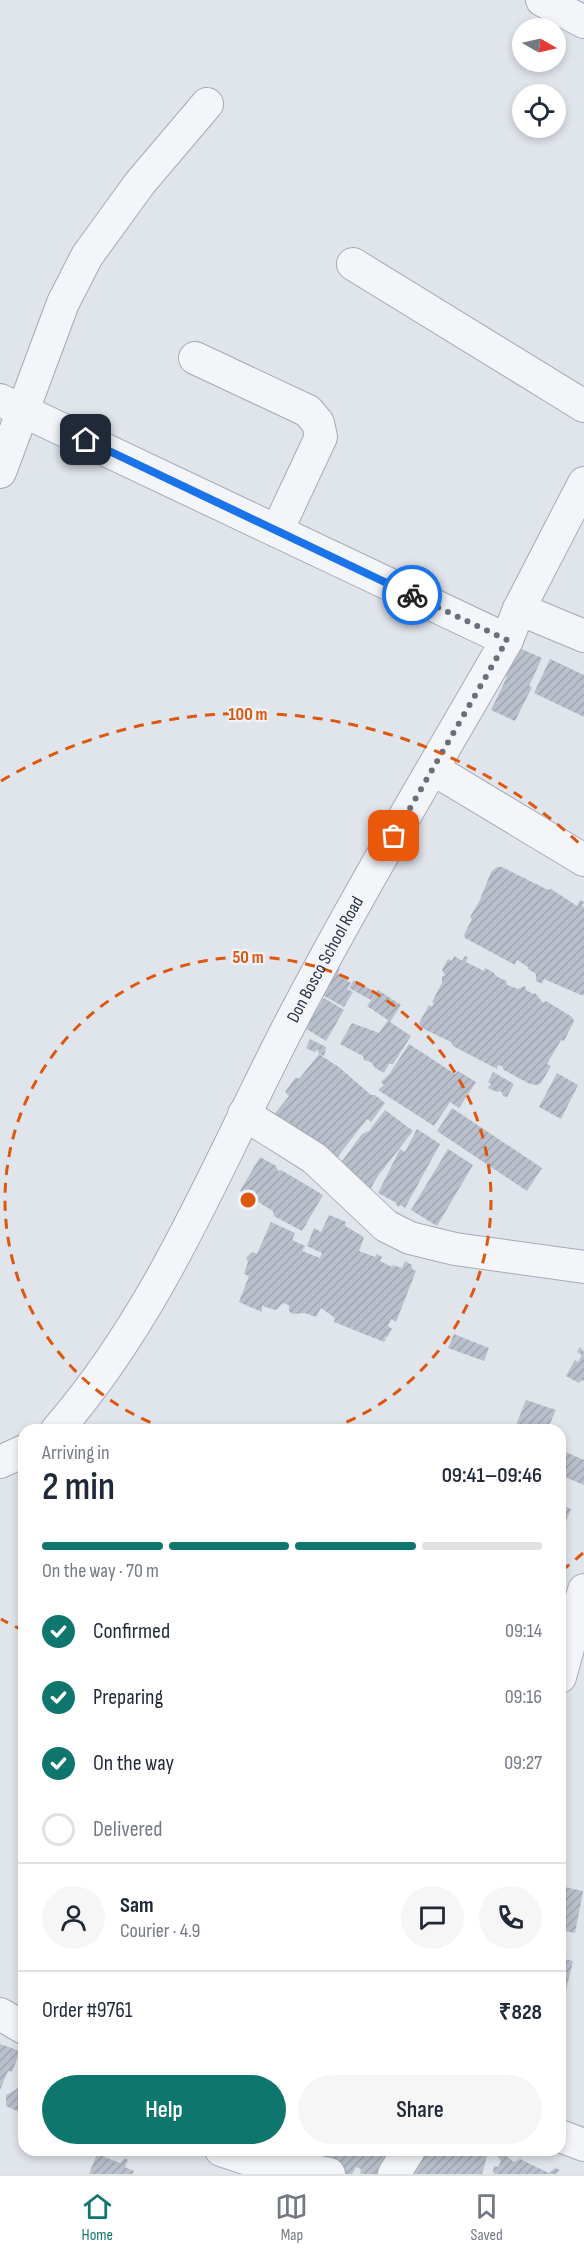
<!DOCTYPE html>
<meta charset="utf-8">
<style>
:root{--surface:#fff;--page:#f6f6f7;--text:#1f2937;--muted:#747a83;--line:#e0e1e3;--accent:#0f766e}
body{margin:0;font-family:"Sofia Sans Condensed",sans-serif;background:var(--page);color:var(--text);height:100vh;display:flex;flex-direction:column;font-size:22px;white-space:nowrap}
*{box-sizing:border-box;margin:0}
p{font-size:20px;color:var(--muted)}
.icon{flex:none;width:33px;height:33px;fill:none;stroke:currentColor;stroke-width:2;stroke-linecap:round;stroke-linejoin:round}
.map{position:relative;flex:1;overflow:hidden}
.drawer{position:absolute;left:18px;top:1424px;width:548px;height:732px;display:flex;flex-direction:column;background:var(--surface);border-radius:18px;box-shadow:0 3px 9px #0003}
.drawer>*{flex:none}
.needle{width:39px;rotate:99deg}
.fabs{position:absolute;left:512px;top:18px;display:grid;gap:12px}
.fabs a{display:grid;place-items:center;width:54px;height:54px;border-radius:50%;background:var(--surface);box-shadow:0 3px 9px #0003;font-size:30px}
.pin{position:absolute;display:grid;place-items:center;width:51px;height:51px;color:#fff;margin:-26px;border-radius:12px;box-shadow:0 3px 9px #0006}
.courier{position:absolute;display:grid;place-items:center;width:60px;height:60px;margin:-30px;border:4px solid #1a73e8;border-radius:50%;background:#fff;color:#222;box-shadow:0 2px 8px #0007}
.summary em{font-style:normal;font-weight:600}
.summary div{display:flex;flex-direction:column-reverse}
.summary{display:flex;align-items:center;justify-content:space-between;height:102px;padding:0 24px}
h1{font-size:39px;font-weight:600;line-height:45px}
.bar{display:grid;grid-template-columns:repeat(4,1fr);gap:9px 6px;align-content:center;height:72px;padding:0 24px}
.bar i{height:8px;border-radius:4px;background:var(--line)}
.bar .on{background:var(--accent)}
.bar p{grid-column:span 4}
.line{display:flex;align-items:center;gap:15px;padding:0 24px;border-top:2px solid var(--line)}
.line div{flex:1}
.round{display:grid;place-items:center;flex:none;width:63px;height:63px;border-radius:32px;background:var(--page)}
ol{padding:0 24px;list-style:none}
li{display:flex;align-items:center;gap:18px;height:66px}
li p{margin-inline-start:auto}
li .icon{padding:6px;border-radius:50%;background:var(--accent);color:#fff;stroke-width:4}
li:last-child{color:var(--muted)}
li i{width:33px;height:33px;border:3px solid var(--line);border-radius:50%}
.cta{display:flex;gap:12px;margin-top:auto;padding:12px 24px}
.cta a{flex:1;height:69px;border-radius:36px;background:var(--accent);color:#fff;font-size:24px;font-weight:600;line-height:69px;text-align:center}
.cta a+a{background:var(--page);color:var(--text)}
.menu{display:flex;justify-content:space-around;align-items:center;height:84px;border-top:2px solid var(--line);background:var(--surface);font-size:16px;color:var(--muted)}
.menu a{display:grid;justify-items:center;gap:3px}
.menu .on{color:var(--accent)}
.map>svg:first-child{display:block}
.building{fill:url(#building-hatch)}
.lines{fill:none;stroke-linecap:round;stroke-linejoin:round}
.minor-casing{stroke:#a5abb6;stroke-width:34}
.minor{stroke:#f3f5f8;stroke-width:32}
.done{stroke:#68707e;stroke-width:6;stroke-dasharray:0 10.8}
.route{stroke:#1a73e8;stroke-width:8}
.ring{fill:none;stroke:#de570f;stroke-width:3;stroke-dasharray:10 8}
.labels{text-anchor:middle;stroke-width:4.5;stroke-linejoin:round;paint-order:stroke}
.street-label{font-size:18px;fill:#273144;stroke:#f0f3f8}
.centre{fill:#de570f;stroke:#f0f3f8;stroke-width:3}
.ring-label{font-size:18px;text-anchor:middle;font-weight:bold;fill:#de570f;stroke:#f0f3f8;stroke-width:4.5;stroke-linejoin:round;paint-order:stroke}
</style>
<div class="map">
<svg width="584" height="2174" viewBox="0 0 584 2174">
<defs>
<pattern id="building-hatch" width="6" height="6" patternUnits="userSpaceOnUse" patternTransform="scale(1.5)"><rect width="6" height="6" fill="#b9c0cb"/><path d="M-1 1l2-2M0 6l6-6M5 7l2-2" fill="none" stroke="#9fa5b0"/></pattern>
</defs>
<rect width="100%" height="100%" fill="#e0e4eb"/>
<!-- building -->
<g class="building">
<path d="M517 647 542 658 529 686 532 687 515 721 491 710 507 677 504 676Z"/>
<path d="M550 659 584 675V717L534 693Z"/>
<path d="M497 867H502L548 890 551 889 577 906 580 900 584 902 582 906 584 907V995H581L544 979 542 984 536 981V974L528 969V967L517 960 515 965 465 938 464 935 472 919 470 917 479 902 491 872Z"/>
<path d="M454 956 462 961 465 956 468 957 466 962 484 971 485 968 493 972 496 976 506 981 507 985 518 989 525 986 526 990 533 994 535 993 543 1003 546 1001 572 1017 574 1021 564 1041 561 1040 547 1064 551 1066 541 1083 537 1085 530 1084 504 1070 502 1066 498 1065 497 1069 453 1046 451 1042 422 1028 419 1023 429 1005 432 1007 434 1003 432 1002 442 983V977L445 975 442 970 448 959 452 961Z"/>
<path d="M332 965 340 969 338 973 341 977 351 983 347 989 353 992 344 1007 317 992Z"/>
<path d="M354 980 375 992 371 1000 349 988Z"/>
<path d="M378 990 401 1005 390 1022 411 1036 393 1064H389L384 1073 375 1068 371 1062 364 1060 363 1056 340 1044 352 1023 379 1033 388 1020 367 1006Z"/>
<path d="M324 998 344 1010 326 1041 305 1028Z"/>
<path d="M310 1039 326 1047 324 1056 318 1053 319 1049 314 1052 306 1048Z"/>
<path d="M409 1044 455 1074 458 1071 476 1082 459 1108 450 1102 434 1126 378 1090 384 1085 381 1082 390 1073Z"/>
<path d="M319 1054 340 1068 371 1095H375L385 1103 371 1122 367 1119 329 1168 267 1123 289 1096 285 1092 296 1077 299 1079Z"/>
<path d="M493 1072 514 1084 507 1097 503 1096 501 1091 497 1092 488 1088 491 1084 488 1082Z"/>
<path d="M557 1073 578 1085 561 1119 539 1107Z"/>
<path d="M452 1108 542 1168 527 1191 437 1131Z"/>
<path d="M385 1110 413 1131 378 1176 369 1191 334 1172 362 1134 369 1131Z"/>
<path d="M417 1129 440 1144 405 1208 401 1205 398 1207 395 1202 378 1193 400 1149 405 1152Z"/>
<path d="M448 1149 473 1165 437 1226 411 1210Z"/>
<path d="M260 1157 276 1166 278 1171 281 1170 323 1195 302 1231 274 1216 273 1211 240 1191Z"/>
<path d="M329 1215 346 1222 345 1226 364 1237 359 1251 375 1257 377 1254 382 1257 380 1261 392 1267 393 1265 402 1268 405 1261 412 1265V1269L416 1271 396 1322 391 1319 388 1326 392 1329 388 1336 384 1338 386 1339 384 1342 334 1322 335 1318 321 1308 316 1317 305 1313 293 1314 289 1311V1305L283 1303 276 1310 262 1306V1312L239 1302 249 1276 244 1274 248 1262 246 1258 252 1252 257 1254 271 1222 295 1233 292 1240 305 1246 302 1251 320 1258 322 1253 307 1246 314 1228 321 1232Z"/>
<path d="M454 1334 489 1348 484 1361 448 1348Z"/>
<path d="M580 1347 584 1352V1381L581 1380 579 1383 566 1376 575 1360 578 1362 582 1355 577 1352Z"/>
<path d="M526 1400 556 1410 547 1430H514Z"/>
<path d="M560 1438 565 1441 561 1450 584 1460V1485L560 1475Z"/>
<path d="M560 1483 564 1485 560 1497Z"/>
<path d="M560 1504 571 1509 560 1537Z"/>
<path d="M560 1886 583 1891 575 1933 560 1930Z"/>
<path d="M560 1958 573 1961 565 1994 560 1993Z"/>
<path d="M0 2044 20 2051 12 2072 8 2071 0 2090Z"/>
<path d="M24 2071V2114L6 2106V2095L17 2089Z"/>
<path d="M297 2150H316L314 2156Z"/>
<path d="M321 2150H387L386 2153 390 2156 383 2174H362L360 2173 361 2169 356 2167 352 2174H343L317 2159Z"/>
<path d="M420 2150H464L487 2156 482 2174H411Z"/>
<path d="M501 2152 514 2162 520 2159 549 2173 555 2168 560 2170 556 2174H494L493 2171 494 2166 498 2167 501 2161 498 2156Z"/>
<path d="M97 2154 120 2163 125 2158 128 2160 125 2167 134 2171 133 2174H89Z"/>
</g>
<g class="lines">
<defs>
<g id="minor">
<path d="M542 0 584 22"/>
<path d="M353 264 584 406"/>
<path d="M195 358 308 411 318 423 321 437 277 531"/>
<path d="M0 400 507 640"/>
<path d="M0 472 63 303 87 256 140 183 207 104"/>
<path d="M519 609 584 636"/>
<path d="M433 769 584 860"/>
<path d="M244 1114 314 1158 386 1226 410 1238 455 1249 584 1267"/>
<path id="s1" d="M57 1430C163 1308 219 1159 293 1018 360 890 435 765 507 640L519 609 584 483"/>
<path d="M0 1462 24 1451"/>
<path d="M560 1677 584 1590"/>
<path d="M0 2014 24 2028"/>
<path d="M560 2136 584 2145"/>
<path d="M221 2150 245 2158 329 2174"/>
<path d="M394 2174 409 2150"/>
</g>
</defs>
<!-- minor casing -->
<use href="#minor" class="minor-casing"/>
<!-- minor -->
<use href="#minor" class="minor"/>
</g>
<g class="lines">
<!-- done -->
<path class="done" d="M394 836 507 640 412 595"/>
<!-- route -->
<path class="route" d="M86 440 412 595"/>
</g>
<!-- distance rings -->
<g class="ring">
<path d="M167 1429A243 243 0 1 1 329 1429"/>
<path d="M583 1553A486 486 0 0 1 560 1572M24 1631A486 486 0 0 1 1 1619M1 781A486 486 0 0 1 583 847"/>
</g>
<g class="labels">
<!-- street labels -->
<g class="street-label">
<text dy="6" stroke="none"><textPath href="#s1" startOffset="543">Don Bosco School Road</textPath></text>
</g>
</g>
<circle cx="248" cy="1200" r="9" class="centre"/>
<g class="ring-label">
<text x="248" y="720">100 m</text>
<text x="248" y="963">50 m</text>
</g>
</svg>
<div class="fabs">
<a><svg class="needle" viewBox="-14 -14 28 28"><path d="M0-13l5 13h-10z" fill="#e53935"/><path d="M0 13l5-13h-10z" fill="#747a83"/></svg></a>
<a><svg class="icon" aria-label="locate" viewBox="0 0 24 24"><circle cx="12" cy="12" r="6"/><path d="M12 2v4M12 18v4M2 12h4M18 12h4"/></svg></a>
</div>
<div class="pin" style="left:394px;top:836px;background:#ea580c"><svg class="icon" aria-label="bag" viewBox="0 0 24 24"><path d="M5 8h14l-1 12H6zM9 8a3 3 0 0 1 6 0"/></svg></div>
<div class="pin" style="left:86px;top:440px;background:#1f2937"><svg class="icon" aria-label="home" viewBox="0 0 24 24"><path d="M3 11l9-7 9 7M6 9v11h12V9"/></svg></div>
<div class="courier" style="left:412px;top:595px"><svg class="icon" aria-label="bike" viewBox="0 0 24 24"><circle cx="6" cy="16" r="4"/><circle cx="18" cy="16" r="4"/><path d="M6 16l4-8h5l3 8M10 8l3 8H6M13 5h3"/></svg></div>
<section class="drawer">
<div class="summary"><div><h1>2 min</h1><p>Arriving in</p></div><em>09:41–09:46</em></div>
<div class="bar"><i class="on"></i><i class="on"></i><i class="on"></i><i></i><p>On the way · 70 m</p></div>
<ol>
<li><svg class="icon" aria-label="check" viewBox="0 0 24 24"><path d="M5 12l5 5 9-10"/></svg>Confirmed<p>09:14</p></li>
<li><svg class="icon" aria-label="check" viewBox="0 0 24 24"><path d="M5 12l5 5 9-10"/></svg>Preparing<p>09:16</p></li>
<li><svg class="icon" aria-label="check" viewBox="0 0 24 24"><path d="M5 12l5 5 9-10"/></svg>On the way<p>09:27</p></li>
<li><i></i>Delivered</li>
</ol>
<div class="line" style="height:108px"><a class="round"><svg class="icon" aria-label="person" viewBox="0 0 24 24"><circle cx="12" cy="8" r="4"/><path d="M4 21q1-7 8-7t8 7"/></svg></a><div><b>Sam</b><p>Courier · 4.9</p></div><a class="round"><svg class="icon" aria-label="chat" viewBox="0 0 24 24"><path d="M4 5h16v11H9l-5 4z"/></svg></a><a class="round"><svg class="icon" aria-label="phone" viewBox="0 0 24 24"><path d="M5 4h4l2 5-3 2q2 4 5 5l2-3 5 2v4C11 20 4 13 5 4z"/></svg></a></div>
<div class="line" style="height:78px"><div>Order #9761</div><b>₹828</b></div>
<div class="cta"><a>Help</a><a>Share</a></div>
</section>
</div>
<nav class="menu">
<a class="on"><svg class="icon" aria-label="home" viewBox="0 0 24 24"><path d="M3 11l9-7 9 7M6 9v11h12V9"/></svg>Home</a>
<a><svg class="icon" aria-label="map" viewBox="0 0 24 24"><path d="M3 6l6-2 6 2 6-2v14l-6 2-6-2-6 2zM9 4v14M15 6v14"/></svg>Map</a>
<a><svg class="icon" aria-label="saved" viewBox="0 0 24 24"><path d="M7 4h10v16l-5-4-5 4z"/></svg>Saved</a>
</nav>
